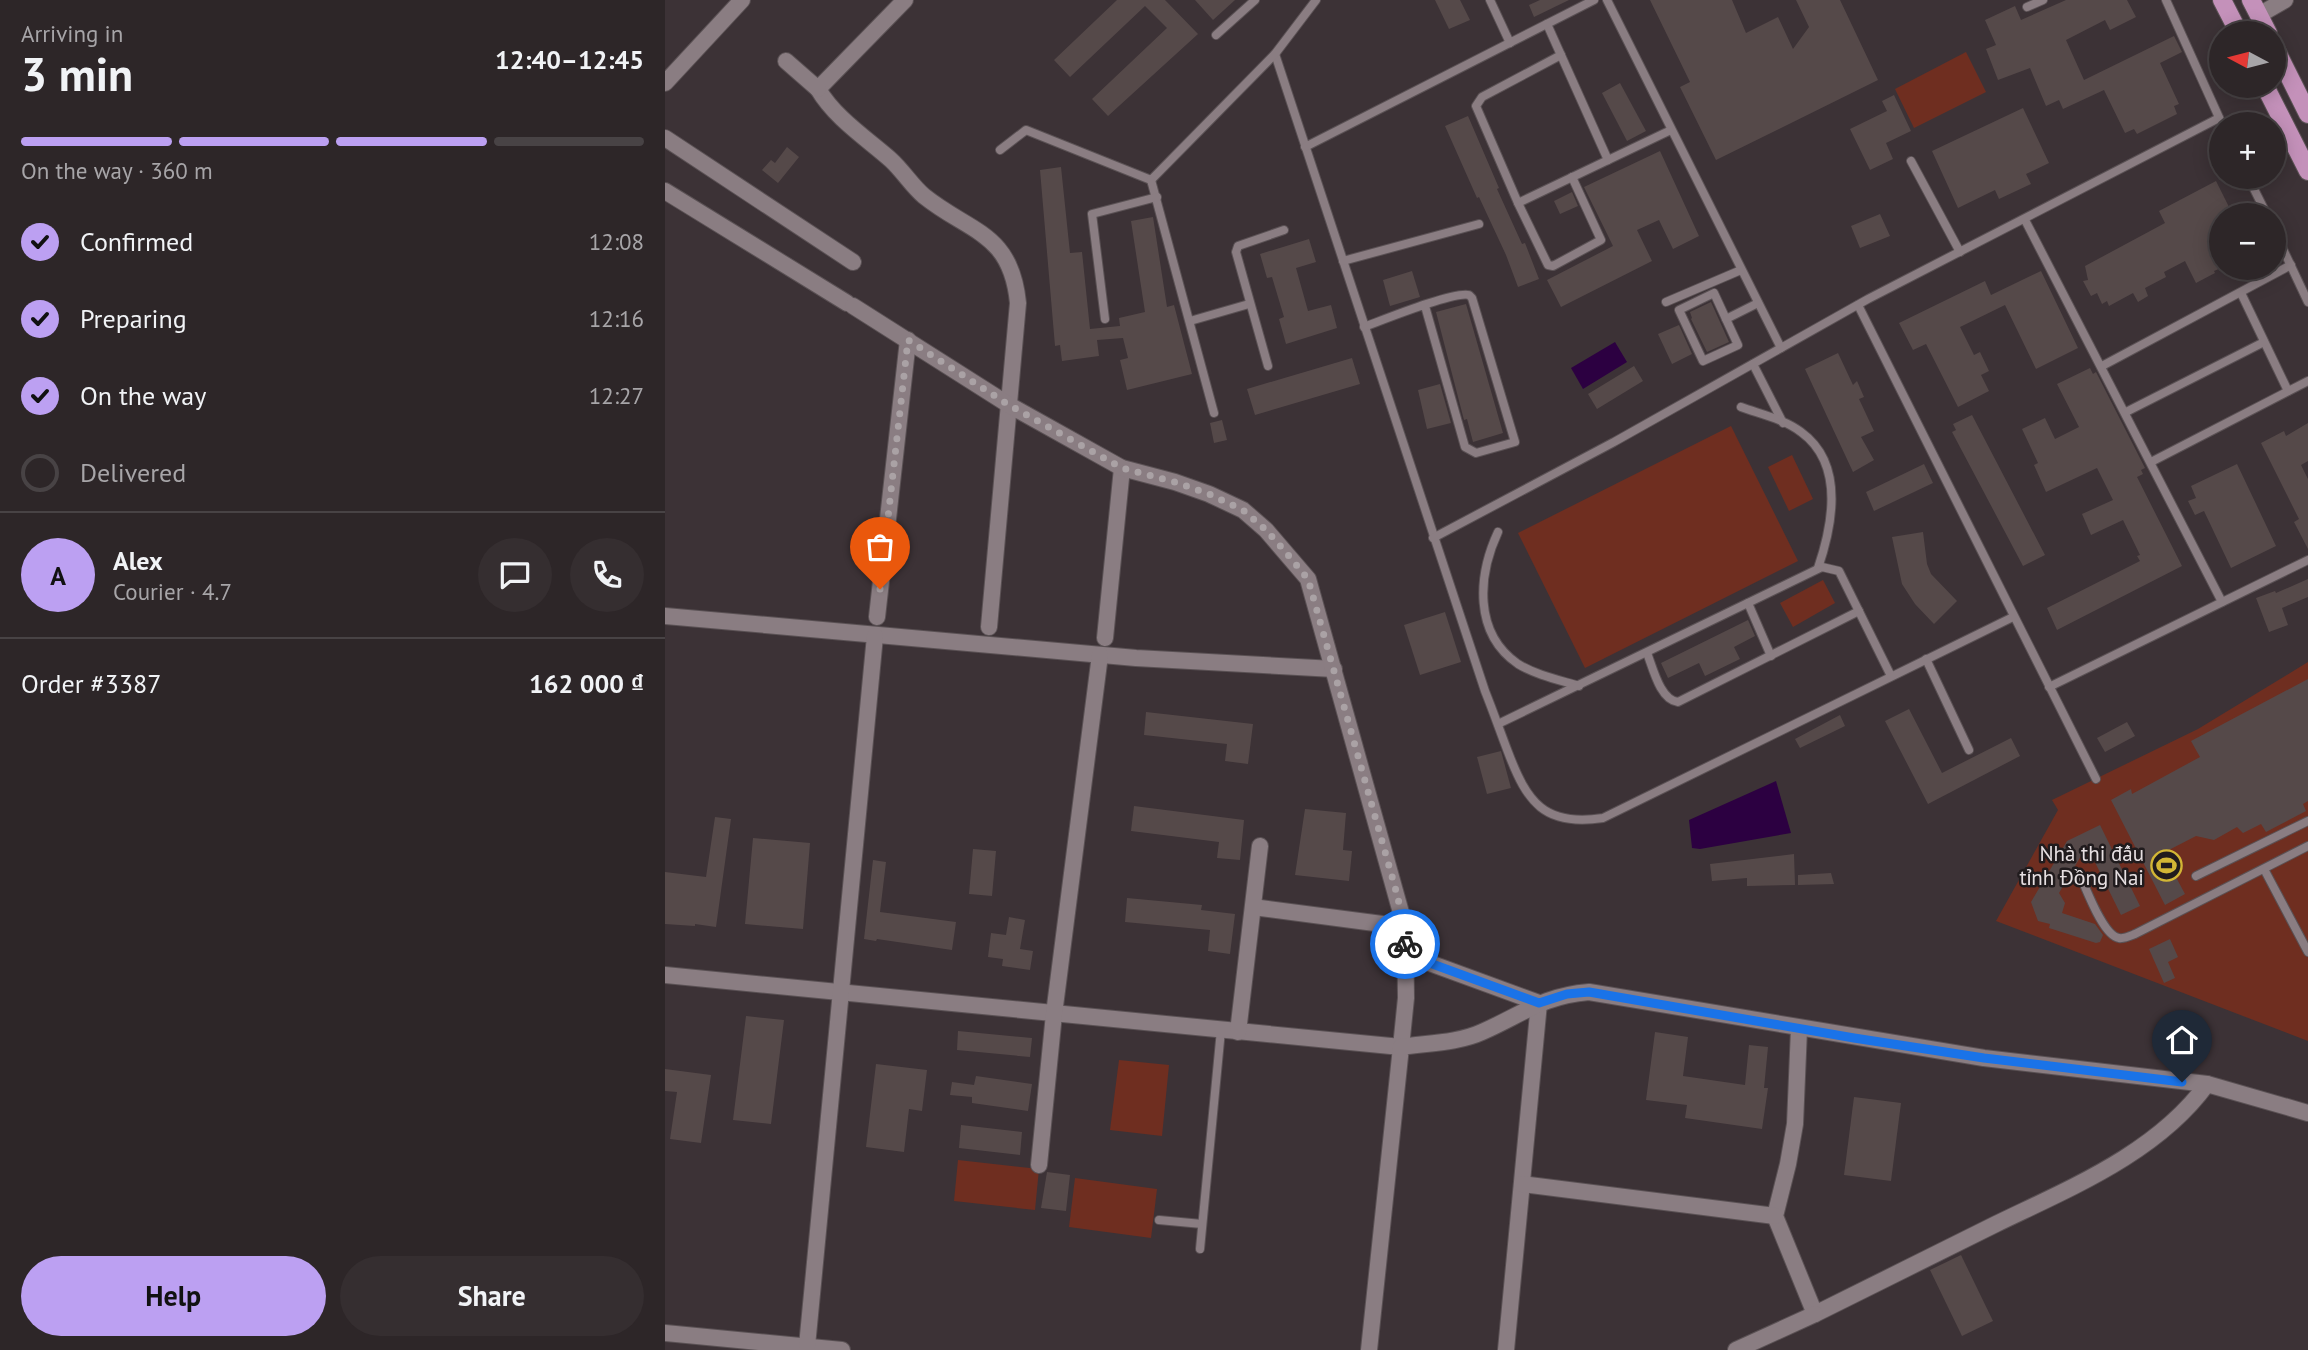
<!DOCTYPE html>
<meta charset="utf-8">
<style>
:root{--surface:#2d2628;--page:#352e30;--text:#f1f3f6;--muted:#a7a5a8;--line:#484345;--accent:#bca0f2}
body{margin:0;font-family:"PT Sans",sans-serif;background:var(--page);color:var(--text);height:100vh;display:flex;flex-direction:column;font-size:26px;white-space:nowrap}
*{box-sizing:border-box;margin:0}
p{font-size:23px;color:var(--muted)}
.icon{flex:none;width:38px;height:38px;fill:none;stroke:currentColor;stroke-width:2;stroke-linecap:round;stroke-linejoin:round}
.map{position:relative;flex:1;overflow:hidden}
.details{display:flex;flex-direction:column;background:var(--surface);width:665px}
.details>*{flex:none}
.needle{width:46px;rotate:277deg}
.buttons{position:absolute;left:1544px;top:21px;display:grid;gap:14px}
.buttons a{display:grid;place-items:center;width:77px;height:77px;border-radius:50%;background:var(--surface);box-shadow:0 4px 18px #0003,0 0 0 2px var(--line);font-size:35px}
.pin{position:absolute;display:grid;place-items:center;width:60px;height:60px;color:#fff;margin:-72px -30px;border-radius:50% 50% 50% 0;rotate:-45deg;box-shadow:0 0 7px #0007}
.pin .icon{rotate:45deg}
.courier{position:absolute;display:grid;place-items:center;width:70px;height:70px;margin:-35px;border:5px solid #1a73e8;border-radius:50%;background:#fff;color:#222;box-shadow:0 2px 9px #0007}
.head em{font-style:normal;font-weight:800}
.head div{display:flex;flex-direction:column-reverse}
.head{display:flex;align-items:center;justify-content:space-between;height:119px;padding:0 21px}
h1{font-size:46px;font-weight:800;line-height:52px}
.bar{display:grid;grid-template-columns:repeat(4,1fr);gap:10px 7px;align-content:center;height:84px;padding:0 21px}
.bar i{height:9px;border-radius:5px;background:var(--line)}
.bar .current{background:var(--accent)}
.bar p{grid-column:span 4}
.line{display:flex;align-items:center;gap:18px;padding:0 21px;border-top:2px solid var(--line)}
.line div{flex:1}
.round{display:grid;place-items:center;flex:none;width:74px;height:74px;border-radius:37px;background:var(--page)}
ol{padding:0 21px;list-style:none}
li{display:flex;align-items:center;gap:21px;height:77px}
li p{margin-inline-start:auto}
li .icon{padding:7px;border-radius:50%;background:var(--accent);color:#111;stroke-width:4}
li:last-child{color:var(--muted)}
li i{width:38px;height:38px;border:4px solid var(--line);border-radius:50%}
.cta{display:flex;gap:14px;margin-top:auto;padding:14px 21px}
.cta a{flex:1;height:80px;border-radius:42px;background:var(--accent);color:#111;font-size:28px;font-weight:800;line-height:80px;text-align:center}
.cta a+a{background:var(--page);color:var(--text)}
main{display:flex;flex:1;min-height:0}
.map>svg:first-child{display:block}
.green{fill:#6f2e20}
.water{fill:#2c0041}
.building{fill:#554949}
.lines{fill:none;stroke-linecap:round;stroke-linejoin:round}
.service-casing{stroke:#5a5154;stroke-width:10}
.minor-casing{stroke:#5a5154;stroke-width:18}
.primary-casing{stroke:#5a5154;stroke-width:20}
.service{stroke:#8a7d82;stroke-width:8}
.minor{stroke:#8a7d82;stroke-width:16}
.primary{stroke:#c491ba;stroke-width:18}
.done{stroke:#aaa2a5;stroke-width:7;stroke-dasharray:0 12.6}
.route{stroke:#1a73e8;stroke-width:9}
.labels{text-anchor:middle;stroke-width:5;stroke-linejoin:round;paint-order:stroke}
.poi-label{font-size:21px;fill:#e6dfe1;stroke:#201b1d;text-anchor:end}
</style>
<main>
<section class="details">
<div class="head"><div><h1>3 min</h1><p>Arriving in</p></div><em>12:40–12:45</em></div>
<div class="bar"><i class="current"></i><i class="current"></i><i class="current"></i><i></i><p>On the way · 360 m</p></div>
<ol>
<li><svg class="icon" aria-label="check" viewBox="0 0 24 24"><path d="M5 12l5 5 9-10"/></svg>Confirmed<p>12:08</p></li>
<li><svg class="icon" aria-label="check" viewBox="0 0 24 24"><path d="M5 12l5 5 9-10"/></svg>Preparing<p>12:16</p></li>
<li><svg class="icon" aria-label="check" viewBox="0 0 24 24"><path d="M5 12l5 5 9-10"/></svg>On the way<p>12:27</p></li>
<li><i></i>Delivered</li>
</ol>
<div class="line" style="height:126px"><b class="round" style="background:var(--accent);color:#111">A</b><div><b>Alex</b><p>Courier · 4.7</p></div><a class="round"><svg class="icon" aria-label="chat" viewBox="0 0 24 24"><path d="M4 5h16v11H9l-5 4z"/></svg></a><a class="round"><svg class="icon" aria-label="phone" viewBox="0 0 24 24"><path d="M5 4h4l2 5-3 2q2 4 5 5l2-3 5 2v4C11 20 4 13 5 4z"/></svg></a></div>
<div class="line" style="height:91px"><div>Order #3387</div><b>162 000 ₫</b></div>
<div class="cta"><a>Help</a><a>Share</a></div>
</section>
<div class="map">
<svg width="1643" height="1350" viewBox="0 0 1643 1350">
<rect width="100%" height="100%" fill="#3c3236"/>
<!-- green -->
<g class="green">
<path d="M1301 52 1321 92 1249 128 1230 89Z"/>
<path d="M1066 426 1133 561 920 668 853 533Z"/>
<path d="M1127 455 1148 499 1124 511 1103 467Z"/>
<path d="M1158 580 1170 603 1128 627 1115 603Z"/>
<path d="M1643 662V1041L1331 921 1393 810 1387 800 1533 729Z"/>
<path d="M454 1060 504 1065 497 1136 445 1130Z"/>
<path d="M293 1160 374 1169 370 1210 289 1201Z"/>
<path d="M410 1178 492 1189 486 1238 404 1227Z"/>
</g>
<!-- water -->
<g class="water">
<path d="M950 342 962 362 918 389 906 368Z"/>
<path d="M1111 781 1126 833 1035 849 1027 848 1024 820Z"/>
</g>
<!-- building -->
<g class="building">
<path d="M452 0H500L533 34 443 116 427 99 502 28 480 6 405 77 389 60Z"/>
<path d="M530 0H570L548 20Z"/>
<path d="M770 0H795L805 20 784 29Z"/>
<path d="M875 0H904L869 17 864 5Z"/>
<path d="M985 0H1067L1081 33 1113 17 1128 49 1144 27 1131 0H1175L1213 80 1051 160 1015 87 1025 82Z"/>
<path d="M1401 0H1462L1471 17 1445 30 1440 20 1401 40 1419 80 1509 36 1517 52 1495 63 1514 104 1509 106 1512 114 1472 134 1469 129 1460 133 1439 90 1398 109 1394 100 1381 106 1365 68 1333 80 1321 49 1331 45 1320 20 1350 6 1356 20Z"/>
<path d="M955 83 981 131 962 141 937 93Z"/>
<path d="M1229 95 1246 131 1221 143 1228 159 1205 170 1185 129 1222 111 1217 101Z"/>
<path d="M1358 108 1384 163 1361 174 1366 184 1334 199 1330 190 1293 208 1267 151Z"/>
<path d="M803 116 834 188 832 189 857 244 860 243 874 279 853 287 841 255 814 197 812 198 780 126Z"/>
<path d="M122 147 134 157 113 183 97 170 106 160 110 163Z"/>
<path d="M995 151 1034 236 1008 249 994 220 972 230 987 261 896 307 882 280 948 246 919 187Z"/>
<path d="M396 167 405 253 417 252 425 329 455 326 454 318 480 312 466 221 488 217 502 307 509 305 527 374 462 390 455 360 463 358 458 338 432 340 434 356 397 361 395 345 390 346 375 170Z"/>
<path d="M1551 181 1568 215H1556V268L1549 271 1550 273 1531 283 1520 261 1499 272 1501 277 1480 288 1483 296 1473 302 1468 293 1444 306 1442 301 1437 304 1432 293 1426 296 1418 281 1423 280 1420 266 1500 223 1494 211Z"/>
<path d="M907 192 913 206 895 214 889 201Z"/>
<path d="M1215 214 1225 236 1195 248 1186 226Z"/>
<path d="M644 239 651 262 631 268 643 311 666 305 672 328 621 344 614 319 619 317 607 277 602 278 595 254Z"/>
<path d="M747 271 755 297 725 306 718 280Z"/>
<path d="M1376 271 1413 348 1371 369 1340 305 1295 327 1309 355 1315 352 1324 371 1316 375 1324 391 1293 407 1261 344 1248 350 1234 323 1320 281 1326 295Z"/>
<path d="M1046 302 1064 342 1042 352 1026 319 1027 318 1025 312Z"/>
<path d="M801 304 838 433 808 442 802 419 799 420 771 312Z"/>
<path d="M1014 325 1027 354 1007 364 993 334Z"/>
<path d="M1173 353 1188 385 1192 381 1199 397 1194 399 1209 431 1196 437 1209 460 1188 472 1140 369Z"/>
<path d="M687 358 695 384 590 415 582 389Z"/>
<path d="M969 366 978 381 932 409 923 394Z"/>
<path d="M1425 368 1428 374 1431 372 1480 468 1476 470 1478 474 1472 477 1517 566 1392 630 1382 608 1475 561 1472 556 1475 555 1458 520 1426 535 1417 514 1448 500 1432 468 1381 492 1369 465 1373 463 1357 429 1380 418 1390 439 1414 427 1392 384Z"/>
<path d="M775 384 786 423 762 429 753 390Z"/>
<path d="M1307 415 1380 555 1358 566 1287 432 1291 430 1288 424Z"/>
<path d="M557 420 562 440 549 443 545 423Z"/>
<path d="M1643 423V461L1636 465 1643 479V549L1629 522 1634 519 1596 443 1619 431 1621 436Z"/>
<path d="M1259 464 1268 483 1209 511 1201 492Z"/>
<path d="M1572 464 1611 546 1566 568 1539 511 1530 515 1523 501 1531 498 1526 486Z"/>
<path d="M1258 532 1262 564 1266 574 1292 601 1269 624 1250 604 1237 584 1227 537Z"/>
<path d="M1643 579V597L1617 608 1623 625 1604 632 1591 598 1610 591 1611 593Z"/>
<path d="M780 612 796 662 755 675 739 625Z"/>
<path d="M1083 620 1090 636 1069 647 1075 659 1040 676 1034 663 1003 678 996 663Z"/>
<path d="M1643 679V801L1638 804 1641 811 1601 832 1596 824 1578 833 1572 827 1549 840 1531 836 1498 853 1520 894 1500 905 1446 800 1466 789 1467 794 1535 757 1526 741Z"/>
<path d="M1244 709 1277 773 1346 738 1355 756 1263 804 1220 721Z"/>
<path d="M481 712 588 724 583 764 560 761 562 744 479 735Z"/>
<path d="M1175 715 1180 726 1135 748 1130 739Z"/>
<path d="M1462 722 1470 736 1440 752 1432 738Z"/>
<path d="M836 751 846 788 822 794 812 757Z"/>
<path d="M469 806 579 820 575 860 552 858 554 842 466 831Z"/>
<path d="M640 809 681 813 678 850 687 851 684 881 630 875Z"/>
<path d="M50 817 66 819 51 927 30 924V926L0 924V872L41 877Z"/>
<path d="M1435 825 1475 906 1456 915 1422 846 1394 893 1400 903 1397 913 1430 924 1438 935 1435 942 1431 943 1384 928 1385 924 1373 921 1366 902 1402 841Z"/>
<path d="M88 838 145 843 138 929 80 924Z"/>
<path d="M308 849 331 851 327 896 304 894Z"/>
<path d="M1129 854 1130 885 1082 886V878L1047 881 1045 864Z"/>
<path d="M208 860 221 862 215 912 291 922 287 950 212 939 211 941 199 939Z"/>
<path d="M1166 873 1169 884 1133 885V875Z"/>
<path d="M462 898 537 905 536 910 570 914 565 954 543 951 545 930 460 922Z"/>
<path d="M344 917 360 920 355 949 368 951 365 970 337 966 338 959 323 957 326 933 341 935Z"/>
<path d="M1505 939 1513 957 1503 962 1510 978 1499 983 1484 949Z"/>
<path d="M81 1016 119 1020 106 1124 68 1120Z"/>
<path d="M293 1031 367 1038 365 1057 292 1050Z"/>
<path d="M990 1032 1023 1037 1018 1076 1080 1085 1084 1045 1103 1047 1099 1088H1103L1097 1129 1020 1118 1022 1105 981 1100Z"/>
<path d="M211 1064 262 1070 257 1111 244 1109 239 1152 201 1147Z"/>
<path d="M0 1069 46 1075 36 1143 5 1139 12 1092 0 1091Z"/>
<path d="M311 1076 367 1084 363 1111 307 1103V1097L285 1095 287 1082 309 1085Z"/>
<path d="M1189 1097 1236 1103 1226 1181 1179 1175Z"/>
<path d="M296 1125 357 1132 355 1155 294 1148Z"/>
<path d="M382 1172 405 1175 401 1211 376 1208Z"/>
<path d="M1296 1255 1328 1321 1297 1336 1265 1270Z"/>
</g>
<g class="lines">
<defs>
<g id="service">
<path d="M825 0 845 43"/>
<path d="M942 0 1116 348"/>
<path d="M1501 0 1557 124"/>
<path d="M1362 7 1378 0"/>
<path d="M882 24 943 160"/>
<path d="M551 35 590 0"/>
<path d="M610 54 820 691C828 711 835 731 843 752 862 802 879 827 938 818L1348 617"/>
<path d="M896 55 817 97 811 106 853 203 883 265 888 266 936 240 907 177"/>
<path d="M640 147 929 0"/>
<path d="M335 150 361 130 486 180 610 54 651 0"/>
<path d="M1246 161 1295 252"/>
<path d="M1583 177 1602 215"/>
<path d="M486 180 549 413"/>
<path d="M853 203 1006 130"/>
<path d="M1360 220 1557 602"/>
<path d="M1608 228 1643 302"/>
<path d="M678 261 814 224"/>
<path d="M1049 293 1073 345 1038 361 1014 310Z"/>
<path d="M1576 293 1623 391"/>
<path d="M1001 302 1076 270"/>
<path d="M1193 305 1431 779"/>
<path d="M440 319 427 214 492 197"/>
<path d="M1061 319 1093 303"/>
<path d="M525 321 584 304"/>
<path d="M699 327C718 320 789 291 804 295L807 298 850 442 811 453 800 447 760 306"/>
<path d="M1088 364 1118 423"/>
<path d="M603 366 571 252 573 246 619 230"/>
<path d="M1437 366 1626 265"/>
<path d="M1076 407C1095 414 1119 419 1136 432 1180 464 1168 524 1153 568"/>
<path d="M1461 412 1599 342"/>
<path d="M1486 462 1643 381"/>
<path d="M833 532C813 575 808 633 853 664 871 675 894 680 914 686"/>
<path d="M768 538 949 442 1203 299 1554 118"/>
<path d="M1083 603 1106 656"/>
<path d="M982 653C988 668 995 700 1013 702L1194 611"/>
<path d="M1261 659 1304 750"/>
<path d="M1384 687 1643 560"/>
<path d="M833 724 1157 567 1174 571 1226 676"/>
<path d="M1599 869 1643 952"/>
<path d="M1414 873C1421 888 1438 936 1454 938 1459 939 1465 936 1470 934L1643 846"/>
<path d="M1531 876 1643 821"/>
<path d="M494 1220 537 1224"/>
<path d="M535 1249 556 1030"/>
</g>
<g id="minor">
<path d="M240 0 153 89C170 118 201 138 226 160 238 171 247 186 259 196 305 233 346 232 353 303L324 627"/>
<path d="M1594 15 1620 0"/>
<path d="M121 61 153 89"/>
<path d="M0 83 77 0"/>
<path d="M0 138 188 262"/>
<path d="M0 191 182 303"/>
<path d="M0 616 471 658 669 669"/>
<path d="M212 617 243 340"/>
<path d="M440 638 457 468"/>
<path d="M588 907 740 927"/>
<path d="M740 954 874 1003 841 1350"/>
<path d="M0 975 736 1047 741 998 740 927 643 579 601 530 578 510 544 494 510 482 457 468 344 405 188 306"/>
<path d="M1134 1029 1130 1124 1123 1164 1110 1216 1150 1314C1210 1284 1271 1254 1331 1224 1405 1188 1492 1153 1542 1084"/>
<path d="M573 1032 595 846"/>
<path d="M374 1165 389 1014 435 655"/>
<path d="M857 1184 1110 1216"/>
<path d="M0 1333 177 1350"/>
<path d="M142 1346 210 636"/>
<path d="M704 1350 736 1047C762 1043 793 1043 817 1032 858 1014 877 996 924 992L1319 1058 1542 1084 1643 1113"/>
<path d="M1071 1350 1150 1314"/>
</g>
<g id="primary">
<path d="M1557 0 1574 33"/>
<path d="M1586 0 1603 33"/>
<path d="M1608 44 1643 114"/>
<path d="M1600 86 1643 171"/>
</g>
</defs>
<!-- service casing -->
<use href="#service" class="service-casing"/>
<!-- minor casing -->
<use href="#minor" class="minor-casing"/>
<!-- primary casing -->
<use href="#primary" class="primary-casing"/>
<!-- service -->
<use href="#service" class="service"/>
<!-- minor -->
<use href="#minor" class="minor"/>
<!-- primary -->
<use href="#primary" class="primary"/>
</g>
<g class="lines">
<!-- done -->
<path class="done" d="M215 589 243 340 344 405 457 468 510 482 544 494 578 510 601 530 619 550 643 579 730 887 740 927V944"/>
<!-- route -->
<path class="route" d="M740 944V954L874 1003 902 994 924 992 1189 1038 1319 1058 1517 1082"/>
</g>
<!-- icons -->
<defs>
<symbol id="stadium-ring" viewBox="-11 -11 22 22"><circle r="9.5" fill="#201b1d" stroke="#d2b635" stroke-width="1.5"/><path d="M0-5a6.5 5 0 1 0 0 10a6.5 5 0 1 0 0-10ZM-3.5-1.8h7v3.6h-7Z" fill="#d2b635"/></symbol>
</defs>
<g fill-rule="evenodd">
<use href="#stadium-ring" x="1484" y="848" width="35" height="35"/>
</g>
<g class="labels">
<!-- poi labels -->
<g class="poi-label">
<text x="1479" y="861">Nhà thi đấu<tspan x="1479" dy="24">tỉnh Đồng Nai</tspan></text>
</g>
</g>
</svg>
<div class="buttons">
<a><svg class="needle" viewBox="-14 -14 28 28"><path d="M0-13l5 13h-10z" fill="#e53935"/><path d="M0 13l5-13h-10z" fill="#a7a5a8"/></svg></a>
<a>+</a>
<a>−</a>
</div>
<div class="pin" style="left:215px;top:589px;background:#ea580c"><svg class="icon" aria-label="bag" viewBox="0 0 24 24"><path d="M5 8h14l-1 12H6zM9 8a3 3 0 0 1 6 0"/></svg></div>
<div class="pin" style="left:1517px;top:1082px;background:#1f2937"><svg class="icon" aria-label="home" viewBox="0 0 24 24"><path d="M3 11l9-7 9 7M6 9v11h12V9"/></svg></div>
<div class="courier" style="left:740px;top:944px"><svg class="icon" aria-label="bike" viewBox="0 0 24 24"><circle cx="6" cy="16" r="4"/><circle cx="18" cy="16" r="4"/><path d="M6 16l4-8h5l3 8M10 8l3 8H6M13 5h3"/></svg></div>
</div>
</main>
